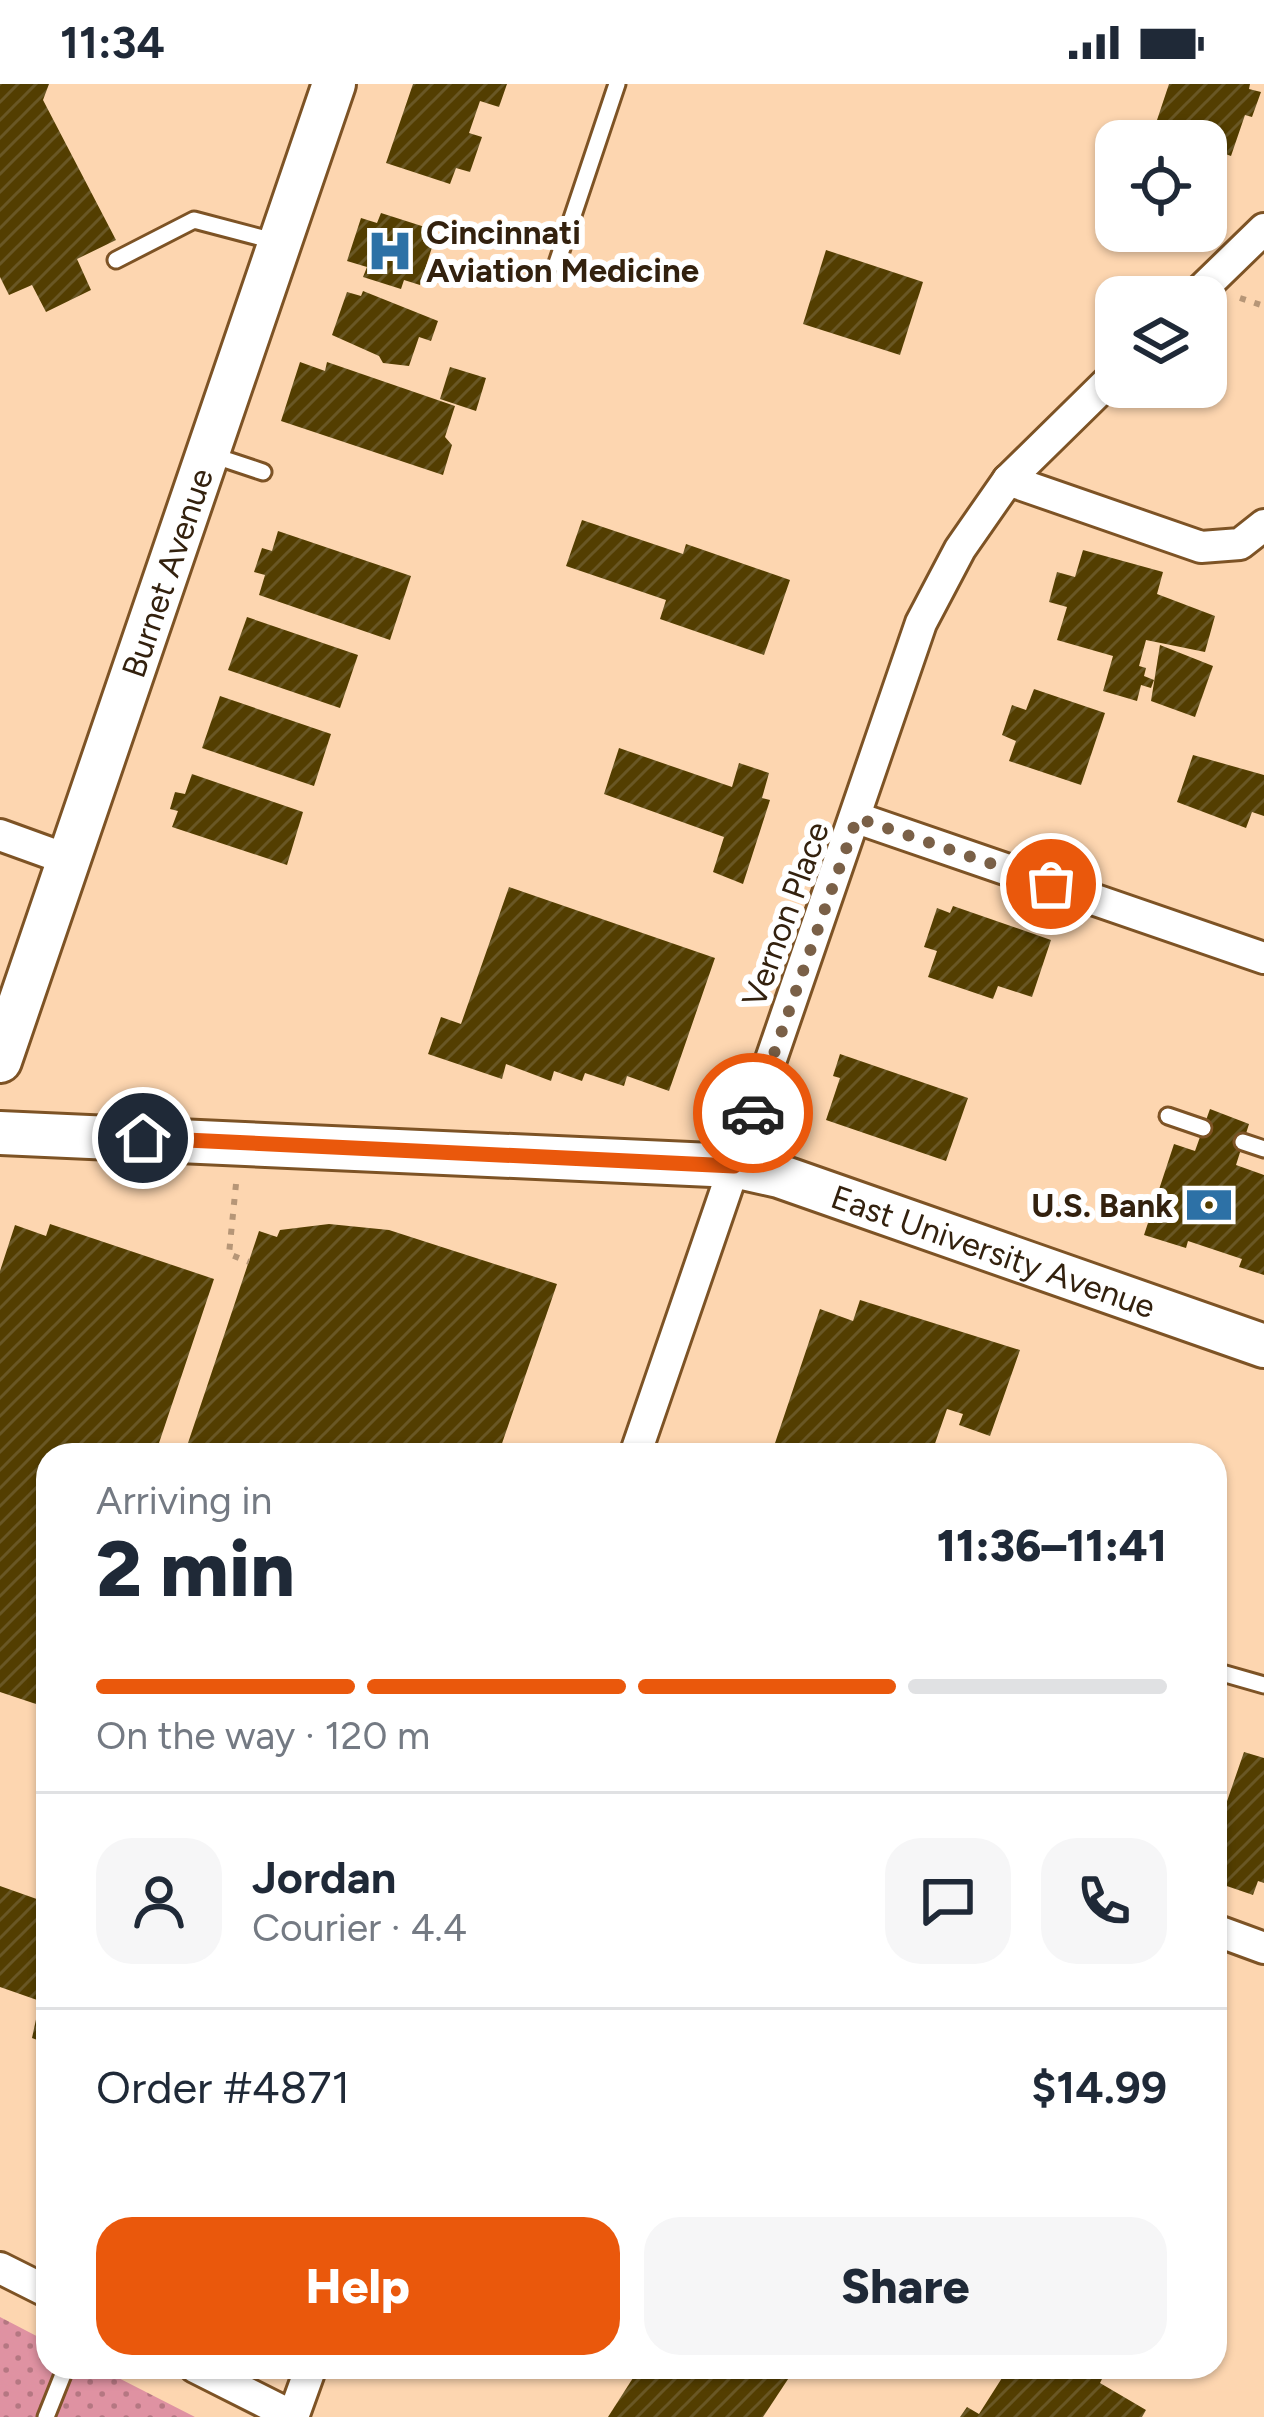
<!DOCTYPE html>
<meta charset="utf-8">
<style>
:root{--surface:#fff;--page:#f6f6f7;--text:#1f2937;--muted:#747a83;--line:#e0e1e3;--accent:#ea580c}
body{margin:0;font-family:Figtree,sans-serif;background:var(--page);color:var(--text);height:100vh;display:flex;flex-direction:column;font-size:45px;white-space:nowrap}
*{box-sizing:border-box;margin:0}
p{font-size:39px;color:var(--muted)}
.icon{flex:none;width:66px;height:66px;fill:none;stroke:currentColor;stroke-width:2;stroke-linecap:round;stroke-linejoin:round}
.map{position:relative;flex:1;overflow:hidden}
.sheet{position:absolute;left:36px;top:1359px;width:1191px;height:936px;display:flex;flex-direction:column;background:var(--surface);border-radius:36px;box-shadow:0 3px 9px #0004}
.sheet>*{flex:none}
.tools{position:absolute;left:1095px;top:36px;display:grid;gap:24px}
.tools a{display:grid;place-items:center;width:132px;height:132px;border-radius:24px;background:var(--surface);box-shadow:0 3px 9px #0004;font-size:60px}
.pin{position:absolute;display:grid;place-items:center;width:102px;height:102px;color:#fff;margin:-51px;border:6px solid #fff;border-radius:50%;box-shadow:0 3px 12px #0007}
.courier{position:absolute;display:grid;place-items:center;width:120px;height:120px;margin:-60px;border:9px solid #ea580c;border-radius:50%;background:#fff;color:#222;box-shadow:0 3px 15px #0007}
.summary em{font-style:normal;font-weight:800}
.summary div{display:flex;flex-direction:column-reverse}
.summary{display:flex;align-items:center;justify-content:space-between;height:204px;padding:0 60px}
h1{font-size:78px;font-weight:800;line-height:90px}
.bar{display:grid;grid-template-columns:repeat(4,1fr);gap:18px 12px;align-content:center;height:144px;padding:0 60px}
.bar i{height:15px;border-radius:9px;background:var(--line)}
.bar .current{background:var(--accent)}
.bar p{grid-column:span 4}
.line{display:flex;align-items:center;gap:30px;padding:0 60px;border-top:3px solid var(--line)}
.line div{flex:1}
.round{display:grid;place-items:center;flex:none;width:126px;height:126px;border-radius:36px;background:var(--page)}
.primary-button{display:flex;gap:24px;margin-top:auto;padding:24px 60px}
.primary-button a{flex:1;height:138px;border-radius:36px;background:var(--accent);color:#fff;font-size:48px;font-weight:800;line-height:138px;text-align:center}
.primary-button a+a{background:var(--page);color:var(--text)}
.status{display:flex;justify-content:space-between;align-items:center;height:84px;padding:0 60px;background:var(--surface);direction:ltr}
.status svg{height:33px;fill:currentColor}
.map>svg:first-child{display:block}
.park{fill:url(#park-dots)}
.building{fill:url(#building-hatch)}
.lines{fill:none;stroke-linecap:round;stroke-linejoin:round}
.lane-casing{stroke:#7d5325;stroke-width:21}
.street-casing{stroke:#7d5325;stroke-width:36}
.secondary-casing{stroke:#7d5325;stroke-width:48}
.path{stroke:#b69677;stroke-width:6;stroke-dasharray:6 9;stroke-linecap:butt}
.lane{stroke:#fff;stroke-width:15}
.street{stroke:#fff;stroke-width:30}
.secondary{stroke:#fff;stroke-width:42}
.done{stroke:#7a6047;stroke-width:12;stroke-dasharray:0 21.6}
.route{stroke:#ea580c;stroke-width:15}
.labels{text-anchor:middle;stroke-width:12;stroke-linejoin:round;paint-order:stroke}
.poi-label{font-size:33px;font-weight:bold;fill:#33210e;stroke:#fff;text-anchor:start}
.street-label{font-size:33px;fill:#33210e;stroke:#fff}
</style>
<div class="status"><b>11:34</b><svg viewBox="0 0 49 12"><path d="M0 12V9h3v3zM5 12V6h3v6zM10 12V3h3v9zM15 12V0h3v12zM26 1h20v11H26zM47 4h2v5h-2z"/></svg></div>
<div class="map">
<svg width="1264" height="2333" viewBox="0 0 1264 2333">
<defs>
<pattern id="park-dots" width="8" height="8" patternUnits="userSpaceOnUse" patternTransform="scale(3)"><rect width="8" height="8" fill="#df92a2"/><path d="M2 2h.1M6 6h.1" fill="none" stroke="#b57782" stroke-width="1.8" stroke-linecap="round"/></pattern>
<pattern id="building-hatch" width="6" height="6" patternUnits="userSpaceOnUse" patternTransform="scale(3)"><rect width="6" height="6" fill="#533e01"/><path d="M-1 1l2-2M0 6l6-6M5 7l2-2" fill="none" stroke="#695725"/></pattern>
</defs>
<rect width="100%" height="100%" fill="#fdd6b0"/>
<!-- park -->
<path class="park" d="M0 2233 48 2258V2283H97L195 2333H0Z"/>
<!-- building -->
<g class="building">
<path d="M0 0H49L43 16 116 156 77 175 91 206 46 228 32 201 9 211 0 193Z"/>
<path d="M413 0H507L499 23 480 17 469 49 482 53 470 88 456 84 450 100 386 79Z"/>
<path d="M1169 0H1250L1249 5 1261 8 1252 33 1245 31 1231 72 1206 63V57L1154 45Z"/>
<path d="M381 129 428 144 425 155 434 157 420 201 404 196 401 205 363 193 367 183 347 177 361 134 377 139Z"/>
<path d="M826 166 923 198 900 271 803 240Z"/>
<path d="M363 207 438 237 431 257 419 253 409 282 383 279 379 272 332 251 347 208 361 212Z"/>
<path d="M300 278 325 287 327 278 455 322 445 353 452 361 443 391 281 337Z"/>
<path d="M450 283 486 294 476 327 440 315Z"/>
<path d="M582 436 683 470 686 460 790 496 764 571 660 535 666 516 566 482Z"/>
<path d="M278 447 411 492 390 556 259 511 265 491 254 488 262 464 272 467Z"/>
<path d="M1083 466 1163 488 1157 510 1215 532 1205 568 1146 556 1139 582 1146 584 1144 592 1154 596 1151 604 1141 601 1137 617 1103 607 1113 572 1057 556 1067 523 1049 518 1057 488 1075 493Z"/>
<path d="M247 533 358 571 340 624 228 586Z"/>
<path d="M1160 561 1213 582 1195 633 1151 617Z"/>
<path d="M1034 605 1105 629 1081 701 1009 677 1016 657 1002 651 1012 621 1026 626Z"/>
<path d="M220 612 331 650 314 702 202 664Z"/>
<path d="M619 664 732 703 739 679 769 689 762 714 770 716 743 800 713 788 724 753 604 710Z"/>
<path d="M1193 671 1264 691V732L1252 728 1246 744 1177 718Z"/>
<path d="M192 690 303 728 287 781 172 743 178 727 170 725 175 708 185 710Z"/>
<path d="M509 803 715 874 669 1007 627 992 624 1002 585 989 582 997 554 987 551 997 506 980 502 995 428 970 441 933 461 940Z"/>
<path d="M953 822 1051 856 1032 913 998 902 993 915 928 893 937 867 924 863 937 824 950 829Z"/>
<path d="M840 970 968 1014 946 1077 826 1036 840 994 833 992Z"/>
<path d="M1210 1025 1249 1040 1236 1081 1264 1091V1191L1239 1183 1242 1175 1188 1157 1186 1164 1144 1151 1174 1060 1195 1067Z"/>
<path d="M50 1140 214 1195 155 1371H48V1624L0 1608V1187L15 1141 46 1152Z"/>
<path d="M329 1140 389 1146 557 1200 498 1371H184L259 1147 277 1153 280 1146Z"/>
<path d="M860 1216 1020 1266 990 1352 959 1341 963 1330 947 1325 931 1371H771L820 1225 853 1237Z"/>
<path d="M1244 1668 1264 1674V1799L1258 1797 1253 1811 1215 1798V1752Z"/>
<path d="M0 1802 48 1819V1960L32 1954 40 1917 0 1903Z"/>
<path d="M640 2283H796L763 2333H608Z"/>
<path d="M1009 2283H1108L1100 2299 1146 2326 1142 2333H960L967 2323 979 2330Z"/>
</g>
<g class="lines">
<defs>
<g id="lane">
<path d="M116 176 194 136 274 157"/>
<path d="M557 179 617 0"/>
<path d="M212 371 263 388"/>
<path d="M1168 1032 1203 1044"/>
<path d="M1243 1058 1264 1065"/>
<path d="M1215 1587 1264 1601"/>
<path d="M46 2333 66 2283"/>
</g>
<g id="street">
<path d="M1194 213 1264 145"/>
<path d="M1008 396 1201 463 1240 460 1264 441"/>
<path d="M857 734 1264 874"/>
<path d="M0 751 69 776"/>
<path d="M635 1371 921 539 960 465 1008 396 1116 290"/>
<path d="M1215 1846 1264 1864"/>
<path d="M0 2184 48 2208"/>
<path d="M195 2283 294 2333"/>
<path d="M293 2333 311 2283"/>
</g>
<g id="secondary">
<path id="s1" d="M0 977 334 0"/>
<path id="s2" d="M0 1049 734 1082 779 1092 1264 1262"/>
</g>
</defs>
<!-- lane casing -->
<use href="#lane" class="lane-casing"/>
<!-- street casing -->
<use href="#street" class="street-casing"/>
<!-- secondary casing -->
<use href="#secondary" class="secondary-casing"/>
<!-- path -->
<g class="path">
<path d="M1240 214 1264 222"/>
<path d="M236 1100 229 1170 249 1178"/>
</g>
<!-- lane -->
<use href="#lane" class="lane"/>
<!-- street -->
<use href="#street" class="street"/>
<!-- secondary -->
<use href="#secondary" class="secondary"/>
</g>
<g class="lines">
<!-- done -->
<path class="done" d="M753 1029 857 734 1051 800"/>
<!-- route -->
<path class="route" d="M143 1054 734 1082 753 1029"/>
</g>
<!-- icons -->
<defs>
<symbol id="hospital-bare" viewBox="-9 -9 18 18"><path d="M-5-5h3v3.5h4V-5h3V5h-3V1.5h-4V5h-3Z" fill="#2d71a6" stroke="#fff" stroke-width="2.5" paint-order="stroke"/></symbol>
<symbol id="bank-bare" viewBox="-9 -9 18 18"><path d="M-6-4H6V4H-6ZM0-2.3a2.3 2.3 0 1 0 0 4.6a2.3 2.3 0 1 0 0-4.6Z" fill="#2d71a6" stroke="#fff" stroke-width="2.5" paint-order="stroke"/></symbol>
</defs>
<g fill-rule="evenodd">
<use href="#hospital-bare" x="357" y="134" width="66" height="66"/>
<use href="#bank-bare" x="1176" y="1088" width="66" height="66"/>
</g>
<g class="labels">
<!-- poi labels -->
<g class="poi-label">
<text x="426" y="160">Cincinnati<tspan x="426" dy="38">Aviation Medicine</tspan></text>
<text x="1173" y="1133" text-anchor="end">U.S. Bank</text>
</g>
<!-- street labels -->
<g class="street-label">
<text dy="12" stroke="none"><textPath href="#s1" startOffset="516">Burnet Avenue</textPath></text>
<text transform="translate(785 830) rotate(-70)" y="12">Vernon Place</text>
<text dy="12" stroke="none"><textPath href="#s2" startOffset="1008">East University Avenue</textPath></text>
</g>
</g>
</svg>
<div class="tools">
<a><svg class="icon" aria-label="locate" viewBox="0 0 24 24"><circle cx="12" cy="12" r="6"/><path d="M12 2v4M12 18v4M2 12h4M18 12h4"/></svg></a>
<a><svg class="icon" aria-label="layers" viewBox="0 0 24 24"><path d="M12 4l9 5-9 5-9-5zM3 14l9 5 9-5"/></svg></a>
</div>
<div class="pin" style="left:1051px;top:800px;background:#ea580c"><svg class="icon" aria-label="bag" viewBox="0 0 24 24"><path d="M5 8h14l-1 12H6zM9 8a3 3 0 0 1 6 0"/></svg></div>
<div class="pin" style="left:143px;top:1054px;background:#1f2937"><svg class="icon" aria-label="home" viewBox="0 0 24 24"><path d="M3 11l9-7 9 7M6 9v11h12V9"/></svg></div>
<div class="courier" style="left:753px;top:1029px"><svg class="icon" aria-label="car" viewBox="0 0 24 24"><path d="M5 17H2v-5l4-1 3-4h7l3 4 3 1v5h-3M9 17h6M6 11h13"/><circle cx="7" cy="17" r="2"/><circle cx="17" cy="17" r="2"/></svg></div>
<section class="sheet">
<div class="summary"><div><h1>2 min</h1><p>Arriving in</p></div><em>11:36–11:41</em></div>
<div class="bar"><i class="current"></i><i class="current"></i><i class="current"></i><i></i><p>On the way · 120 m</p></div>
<div class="line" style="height:216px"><a class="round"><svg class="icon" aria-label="person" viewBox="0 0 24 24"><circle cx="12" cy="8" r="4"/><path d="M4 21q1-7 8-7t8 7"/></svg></a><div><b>Jordan</b><p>Courier · 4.4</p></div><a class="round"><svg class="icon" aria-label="chat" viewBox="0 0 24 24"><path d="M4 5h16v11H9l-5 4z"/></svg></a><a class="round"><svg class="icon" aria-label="phone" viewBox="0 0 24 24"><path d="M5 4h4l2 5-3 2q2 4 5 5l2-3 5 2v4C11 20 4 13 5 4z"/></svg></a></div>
<div class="line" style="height:156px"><div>Order #4871</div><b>$14.99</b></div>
<div class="primary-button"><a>Help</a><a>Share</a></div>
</section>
</div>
